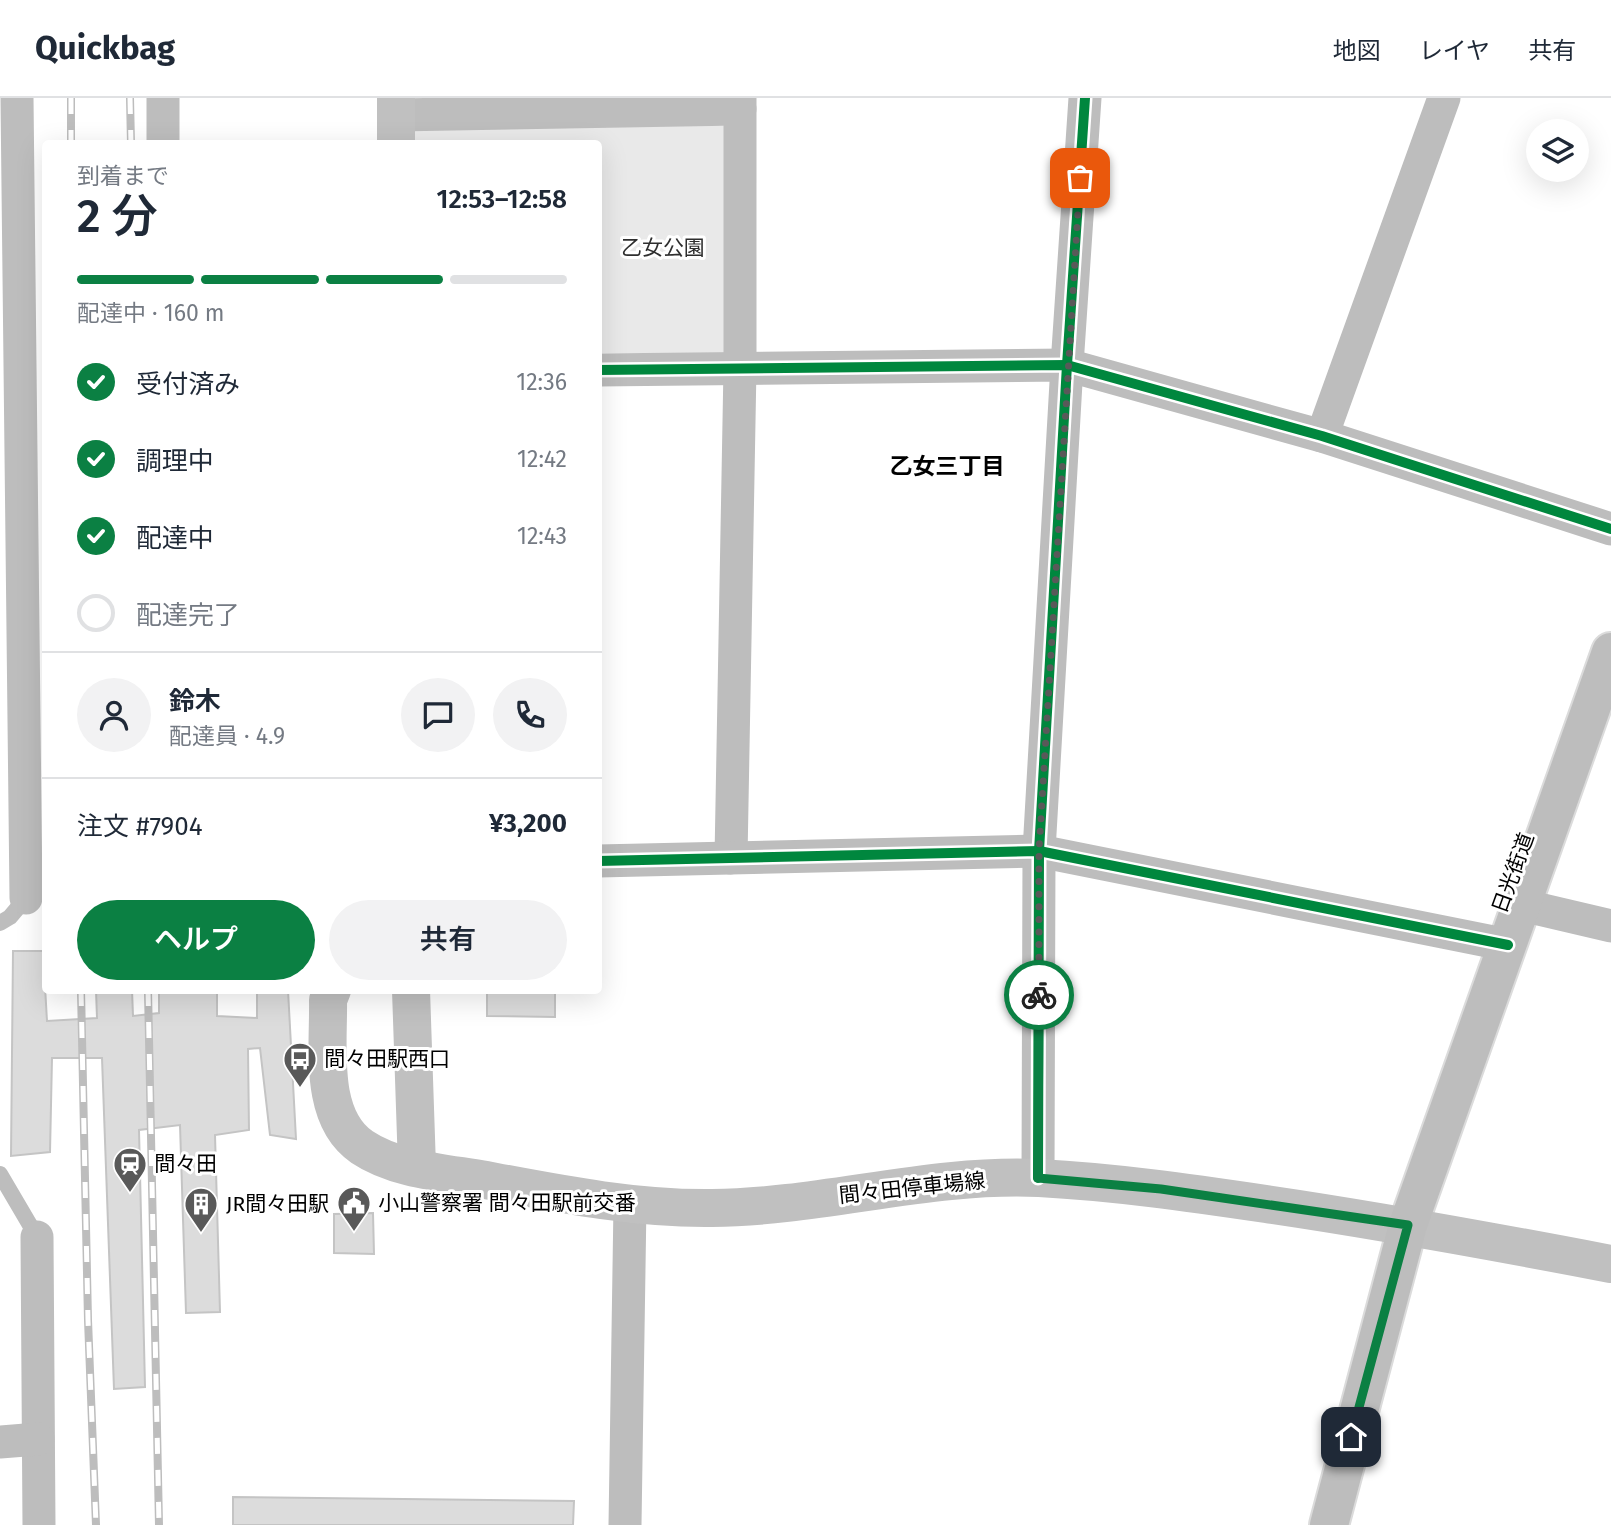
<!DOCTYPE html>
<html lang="ja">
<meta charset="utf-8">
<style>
:root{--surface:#fff;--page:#f2f2f3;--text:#1f2937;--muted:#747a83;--line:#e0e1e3;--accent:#0b8043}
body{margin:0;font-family:"Fira Sans","Noto Sans JP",sans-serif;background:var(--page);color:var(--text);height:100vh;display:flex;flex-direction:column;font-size:26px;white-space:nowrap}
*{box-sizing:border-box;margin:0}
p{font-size:23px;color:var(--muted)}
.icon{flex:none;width:38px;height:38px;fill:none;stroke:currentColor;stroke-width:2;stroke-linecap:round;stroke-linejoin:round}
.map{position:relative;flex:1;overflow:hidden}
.panel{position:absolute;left:42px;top:42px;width:560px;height:854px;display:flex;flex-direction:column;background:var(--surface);border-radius:7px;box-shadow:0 7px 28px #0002}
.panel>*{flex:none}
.controls{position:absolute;left:1526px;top:21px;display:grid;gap:14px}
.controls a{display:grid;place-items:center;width:63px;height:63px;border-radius:50%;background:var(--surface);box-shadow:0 7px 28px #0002;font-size:35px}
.pin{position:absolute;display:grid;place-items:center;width:60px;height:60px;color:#fff;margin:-30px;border-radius:14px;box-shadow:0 4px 10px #0006}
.courier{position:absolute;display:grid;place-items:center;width:70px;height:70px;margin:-35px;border:5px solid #0b8043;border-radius:50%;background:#fff;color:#222;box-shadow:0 2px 9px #0007}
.headline em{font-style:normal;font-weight:600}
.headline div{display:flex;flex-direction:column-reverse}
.headline{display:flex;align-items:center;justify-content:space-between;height:119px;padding:0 35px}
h1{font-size:46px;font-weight:600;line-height:52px}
.bar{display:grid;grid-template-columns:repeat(4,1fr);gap:10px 7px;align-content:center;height:84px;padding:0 35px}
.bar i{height:9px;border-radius:5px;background:var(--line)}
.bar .active{background:var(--accent)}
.bar p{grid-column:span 4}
.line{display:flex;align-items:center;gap:18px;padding:0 35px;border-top:2px solid var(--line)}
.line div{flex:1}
.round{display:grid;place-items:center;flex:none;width:74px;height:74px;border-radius:37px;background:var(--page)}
ol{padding:0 35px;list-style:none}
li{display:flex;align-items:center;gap:21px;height:77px}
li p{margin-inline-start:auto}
li .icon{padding:7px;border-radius:50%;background:var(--accent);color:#fff;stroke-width:4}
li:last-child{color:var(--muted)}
li i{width:38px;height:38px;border:4px solid var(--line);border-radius:50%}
.action{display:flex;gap:14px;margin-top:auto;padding:14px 35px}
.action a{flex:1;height:80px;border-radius:42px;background:var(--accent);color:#fff;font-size:28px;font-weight:600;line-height:80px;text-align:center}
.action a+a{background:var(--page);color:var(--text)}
header{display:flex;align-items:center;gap:42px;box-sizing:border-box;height:98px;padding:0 35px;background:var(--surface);border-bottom:2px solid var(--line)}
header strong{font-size:33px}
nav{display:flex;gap:38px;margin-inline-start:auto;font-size:24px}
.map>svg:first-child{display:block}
.green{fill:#e9e9e9}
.building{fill:#dcdcdc;stroke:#c4c4c4;stroke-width:2}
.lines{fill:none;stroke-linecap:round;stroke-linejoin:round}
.highway-casing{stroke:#dbdbdb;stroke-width:42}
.lane{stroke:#bdbdbd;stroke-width:16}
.street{stroke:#bdbdbd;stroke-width:33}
.secondary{stroke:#c0c0c0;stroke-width:38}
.highway{stroke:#bdbdbd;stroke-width:38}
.rail-casing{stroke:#bdbdbd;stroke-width:8}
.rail{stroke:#fff;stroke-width:5;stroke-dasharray:16;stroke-linecap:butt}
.cycleway-casing{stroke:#fff;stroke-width:15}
.cycleway{stroke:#00873e;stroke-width:10}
.done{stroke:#595959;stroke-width:7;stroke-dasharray:0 12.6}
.route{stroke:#0b8043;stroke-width:9}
.labels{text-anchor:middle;stroke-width:6;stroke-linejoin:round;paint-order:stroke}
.park-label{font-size:21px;fill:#2e2e2e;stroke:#fff}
.street-label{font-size:21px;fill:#000;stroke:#fff}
.poi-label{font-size:21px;fill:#000;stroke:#fff;text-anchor:start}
.neighbourhood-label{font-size:23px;font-weight:bold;fill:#000;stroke:#fff}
</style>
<header>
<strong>Quickbag</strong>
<nav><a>地図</a><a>レイヤ</a><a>共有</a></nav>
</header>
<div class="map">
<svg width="1611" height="1427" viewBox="0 0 1611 1427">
<rect width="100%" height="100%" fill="#fff"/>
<!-- green -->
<path class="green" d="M414 27 728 28V255H599L598 46 414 45Z"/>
<!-- building -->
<g class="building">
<path d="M13 853H43L47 923 97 920 96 892H132L133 918 159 915V892H217V918L257 920V892H288L296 1041 270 1037 260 950 248 951 249 1032 215 1037 220 1214 186 1215 180 1027 139 1032 145 1289 114 1291 102 960H52L50 1054 11 1058Z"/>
<path d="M487 892H555V919L487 918Z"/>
<path d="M373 1115 374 1156 334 1155V1116Z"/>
<path d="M233 1399 574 1403 573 1427H233Z"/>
</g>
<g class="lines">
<defs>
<path id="highway" d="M1329 1427 1408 1127 1611 554"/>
</defs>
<!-- highway casing -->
<use href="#highway" class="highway-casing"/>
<!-- lane -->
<g class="lane">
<path d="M0 825 10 819 26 800"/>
<path d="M0 1076 37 1139"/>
</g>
<!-- street -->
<g class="street">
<path d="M17 0 26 800"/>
<path d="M163 0V46"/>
<path d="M396 17 740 11"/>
<path d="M598 272 1067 267 1322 338 1611 431"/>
<path d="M1322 338 1444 0"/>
<path d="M731 760 740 269V0"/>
<path d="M598 763 1039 753 1508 847"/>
<path d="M1522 807 1611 828"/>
<path d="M1038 1080 1039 753 1067 267 1085 0"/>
<path d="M37 1139 39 1427"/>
<path d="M0 1344 38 1341"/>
<path d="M625 1427 630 1106"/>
</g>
<!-- secondary -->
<g class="secondary">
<path d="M396 0V46"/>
<path d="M332 892 328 902C329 948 318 1019 362 1049 396 1072 446 1075 486 1082 560 1096 636 1111 712 1110 822 1109 929 1075 1039 1080 1115 1084 1191 1095 1266 1106 1382 1123 1496 1144 1611 1166"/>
<path d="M411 892 417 1069"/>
</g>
<!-- highway -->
<use href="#highway" class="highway"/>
<defs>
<g id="rail">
<path d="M71 0V46"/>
<path d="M130 0 131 46"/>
<path d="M81 892 88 1222 96 1427"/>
<path d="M148 892 159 1427"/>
</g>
</defs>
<!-- rail casing -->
<use href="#rail" class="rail-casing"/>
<!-- rail -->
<use href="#rail" class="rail"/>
<defs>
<g id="cycleway">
<path d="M598 272 1067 267 1322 338 1611 431"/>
<path d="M598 763 1039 753 1508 847"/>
<path d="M1038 1080 1039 753 1067 267 1085 0"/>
</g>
</defs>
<!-- cycleway casing -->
<use href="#cycleway" class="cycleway-casing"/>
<!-- cycleway -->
<use href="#cycleway" class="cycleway"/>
</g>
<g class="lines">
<!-- done -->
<path class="done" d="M1039 897V753L1080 80"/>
<!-- route -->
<path class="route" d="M1039 897 1038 1080 1161 1091 1408 1127 1351 1339"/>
</g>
<!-- icons -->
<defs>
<symbol id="bus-pin" viewBox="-11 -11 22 30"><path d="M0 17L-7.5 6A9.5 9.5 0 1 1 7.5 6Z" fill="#595959" stroke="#fff"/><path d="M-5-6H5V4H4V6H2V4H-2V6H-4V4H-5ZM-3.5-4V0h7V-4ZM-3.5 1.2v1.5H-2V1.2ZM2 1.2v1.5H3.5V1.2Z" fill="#fff"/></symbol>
<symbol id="station-pin" viewBox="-11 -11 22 30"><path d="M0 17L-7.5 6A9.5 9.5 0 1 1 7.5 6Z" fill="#595959" stroke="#fff"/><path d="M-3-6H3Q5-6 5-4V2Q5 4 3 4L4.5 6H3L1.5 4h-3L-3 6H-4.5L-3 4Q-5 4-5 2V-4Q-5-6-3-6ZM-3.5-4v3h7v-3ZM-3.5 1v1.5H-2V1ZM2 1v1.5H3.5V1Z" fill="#fff"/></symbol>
<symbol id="civic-pin" viewBox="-11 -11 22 30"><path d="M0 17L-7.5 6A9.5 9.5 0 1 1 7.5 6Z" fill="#595959" stroke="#fff"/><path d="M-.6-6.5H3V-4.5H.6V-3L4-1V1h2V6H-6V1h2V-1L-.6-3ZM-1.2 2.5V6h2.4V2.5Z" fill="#fff"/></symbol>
<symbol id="building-pin" viewBox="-11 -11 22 30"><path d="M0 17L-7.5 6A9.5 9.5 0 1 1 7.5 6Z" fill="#595959" stroke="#fff"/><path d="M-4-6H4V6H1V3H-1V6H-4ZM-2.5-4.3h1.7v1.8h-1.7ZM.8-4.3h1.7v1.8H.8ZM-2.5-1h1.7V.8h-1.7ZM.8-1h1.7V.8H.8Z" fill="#fff"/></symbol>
</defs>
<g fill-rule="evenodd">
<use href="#bus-pin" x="281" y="942" width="38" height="52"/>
<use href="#station-pin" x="111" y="1047" width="38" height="52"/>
<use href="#civic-pin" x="335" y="1086" width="38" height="52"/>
<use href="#building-pin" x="182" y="1087" width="38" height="52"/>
</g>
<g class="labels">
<!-- park labels -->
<g class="park-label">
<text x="663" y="157">乙女公園</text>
</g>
<!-- street labels -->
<g class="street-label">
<text transform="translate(1513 775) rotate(-70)" y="7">日光街道</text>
<text transform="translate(912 1090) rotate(-6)" y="7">間々田停車場線</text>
</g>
<!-- poi labels -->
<g class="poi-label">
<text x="324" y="968">間々田駅西口</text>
<text x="154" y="1073">間々田</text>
<text x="378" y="1112">小山警察署 間々田駅前交番</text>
<text x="226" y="1113">JR間々田駅</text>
</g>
<!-- neighbourhood labels -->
<g class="neighbourhood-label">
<text x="947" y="376">乙女三丁目</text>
</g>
</g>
</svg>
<div class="controls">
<a><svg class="icon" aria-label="layers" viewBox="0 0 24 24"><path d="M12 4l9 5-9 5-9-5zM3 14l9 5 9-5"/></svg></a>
</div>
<div class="pin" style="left:1080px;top:80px;background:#ea580c"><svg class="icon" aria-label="bag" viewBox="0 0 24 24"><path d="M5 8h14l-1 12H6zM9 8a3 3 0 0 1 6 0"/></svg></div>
<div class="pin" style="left:1351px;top:1339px;background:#1f2937"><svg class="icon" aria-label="home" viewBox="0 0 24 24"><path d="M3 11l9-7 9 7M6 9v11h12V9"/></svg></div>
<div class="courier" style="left:1039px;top:897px"><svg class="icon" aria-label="bike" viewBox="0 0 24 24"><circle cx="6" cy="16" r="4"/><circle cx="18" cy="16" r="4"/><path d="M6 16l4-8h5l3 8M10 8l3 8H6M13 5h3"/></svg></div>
<section class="panel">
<div class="headline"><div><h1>2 分</h1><p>到着まで</p></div><em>12:53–12:58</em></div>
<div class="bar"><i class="active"></i><i class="active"></i><i class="active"></i><i></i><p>配達中 · 160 m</p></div>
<ol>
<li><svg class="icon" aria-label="check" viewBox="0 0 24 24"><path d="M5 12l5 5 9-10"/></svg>受付済み<p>12:36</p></li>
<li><svg class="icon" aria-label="check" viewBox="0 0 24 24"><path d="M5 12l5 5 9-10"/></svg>調理中<p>12:42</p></li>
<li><svg class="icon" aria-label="check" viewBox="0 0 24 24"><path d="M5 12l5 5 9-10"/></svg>配達中<p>12:43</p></li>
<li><i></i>配達完了</li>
</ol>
<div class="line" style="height:126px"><a class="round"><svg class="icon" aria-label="person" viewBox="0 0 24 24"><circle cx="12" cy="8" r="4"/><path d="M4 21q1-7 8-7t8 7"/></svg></a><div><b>鈴木</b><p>配達員 · 4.9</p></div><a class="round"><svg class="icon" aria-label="chat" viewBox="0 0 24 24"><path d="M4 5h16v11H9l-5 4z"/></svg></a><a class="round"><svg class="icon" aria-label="phone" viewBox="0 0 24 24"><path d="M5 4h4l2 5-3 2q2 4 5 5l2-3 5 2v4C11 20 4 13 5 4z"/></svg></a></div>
<div class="line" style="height:91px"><div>注文 #7904</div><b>¥3,200</b></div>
<div class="action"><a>ヘルプ</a><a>共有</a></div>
</section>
</div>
